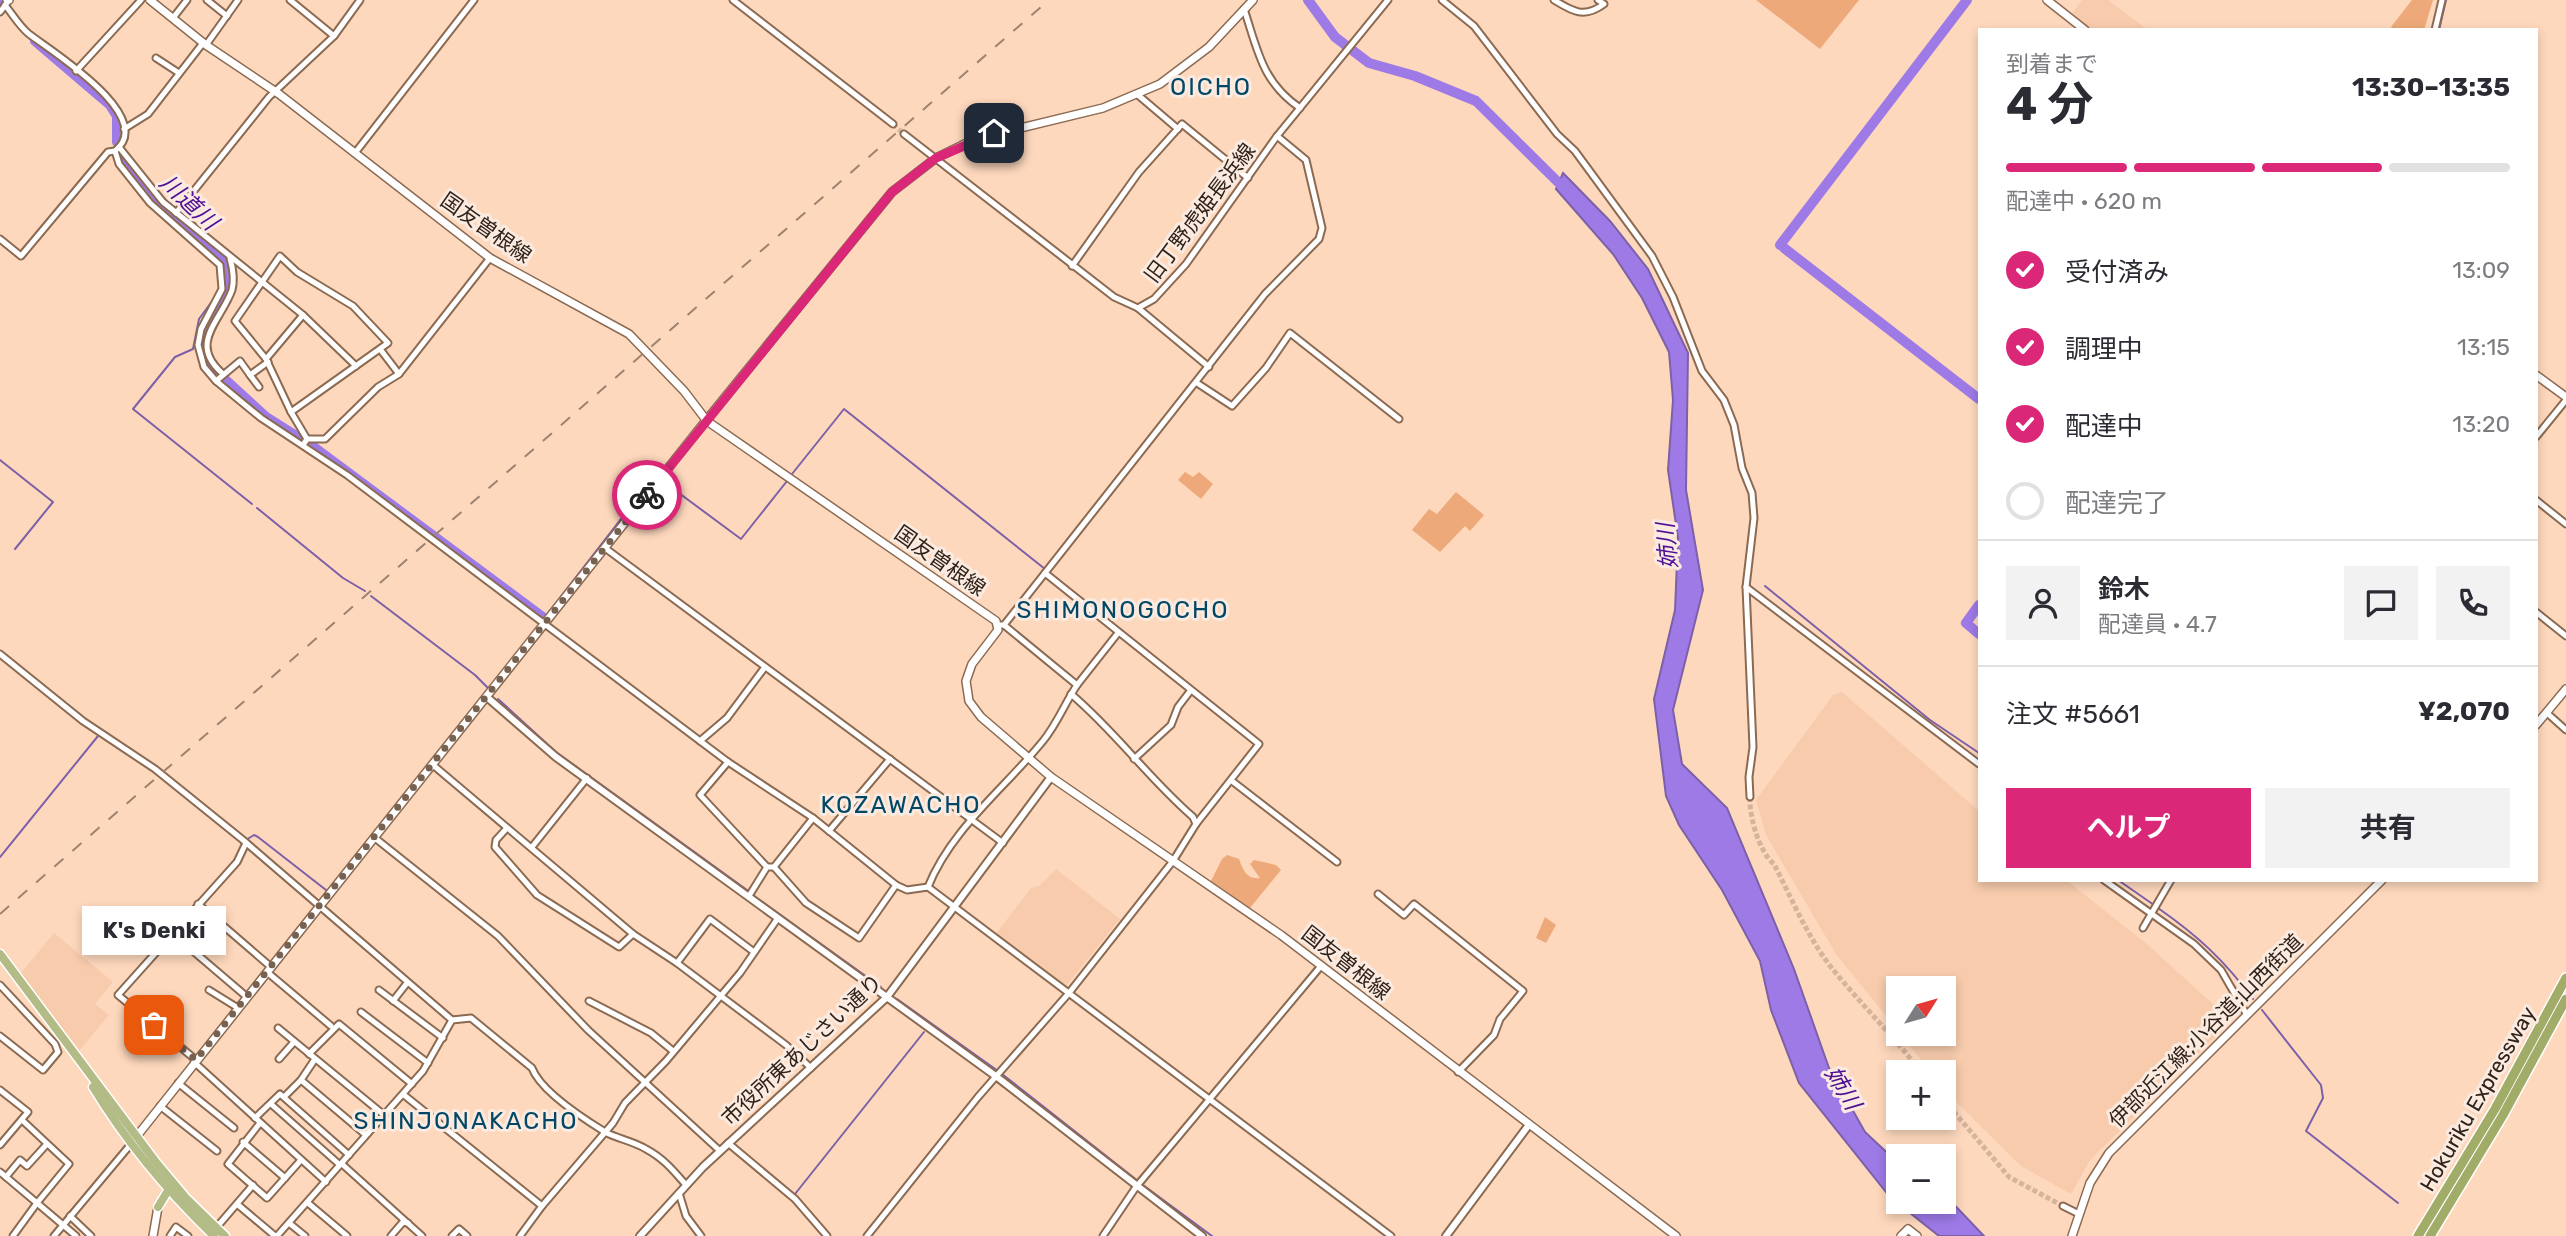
<!DOCTYPE html>
<html lang="ja">
<meta charset="utf-8">
<style>
:root{--surface:#fff;--page:#f2f2f3;--text:#2b2b33;--muted:#7c7c81;--line:#e1e1e2;--accent:#db2777}
body{margin:0;font-family:Rubik,"Noto Sans JP",sans-serif;background:var(--page);color:var(--text);height:100vh;display:flex;flex-direction:column;font-size:26px;white-space:nowrap}
*{box-sizing:border-box;margin:0}
p{font-size:23px;color:var(--muted)}
.icon{flex:none;width:38px;height:38px;fill:none;stroke:currentColor;stroke-width:2;stroke-linecap:round;stroke-linejoin:round}
.map{position:relative;flex:1;overflow:hidden}
.drawer{position:absolute;left:1978px;top:28px;width:560px;height:854px;display:flex;flex-direction:column;background:var(--surface);border-radius:0px;box-shadow:0 4px 10px #0003}
.drawer>*{flex:none}
.needle{width:46px;rotate:53deg}
.buttons{position:absolute;left:1886px;top:976px;display:grid;gap:14px}
.buttons a{display:grid;place-items:center;width:70px;height:70px;border-radius:0px;background:var(--surface);box-shadow:0 4px 10px #0003;font-size:35px}
.pin{position:absolute;display:grid;place-items:center;width:60px;height:60px;color:#fff;margin:-30px;border-radius:14px;box-shadow:0 4px 10px #0006}
.courier{position:absolute;display:grid;place-items:center;width:70px;height:70px;margin:-35px;border:5px solid #db2777;border-radius:50%;background:#fff;color:#222;box-shadow:0 2px 9px #0007}
.bubble{position:absolute;height:49px;border-radius:0px;background:var(--surface);box-shadow:0 4px 10px #0003;font-size:23px;font-weight:700;line-height:49px;text-align:center}
.head em{font-style:normal;font-weight:700}
.head div{display:flex;flex-direction:column-reverse}
.head{display:flex;align-items:center;justify-content:space-between;height:119px;padding:0 28px}
h1{font-size:46px;font-weight:700;line-height:52px}
.bar{display:grid;grid-template-columns:repeat(4,1fr);gap:10px 7px;align-content:center;height:84px;padding:0 28px}
.bar i{height:9px;border-radius:5px;background:var(--line)}
.bar .active{background:var(--accent)}
.bar p{grid-column:span 4}
.line{display:flex;align-items:center;gap:18px;padding:0 28px;border-top:2px solid var(--line)}
.line div{flex:1}
.round{display:grid;place-items:center;flex:none;width:74px;height:74px;border-radius:0px;background:var(--page)}
ol{padding:0 28px;list-style:none}
li{display:flex;align-items:center;gap:21px;height:77px}
li p{margin-inline-start:auto}
li .icon{padding:7px;border-radius:50%;background:var(--accent);color:#fff;stroke-width:4}
li:last-child{color:var(--muted)}
li i{width:38px;height:38px;border:4px solid var(--line);border-radius:50%}
.action{display:flex;gap:14px;margin-top:auto;padding:14px 28px}
.action a{flex:1;height:80px;border-radius:0px;background:var(--accent);color:#fff;font-size:28px;font-weight:700;line-height:80px;text-align:center}
.action a+a{background:var(--page);color:var(--text)}
.map>svg:first-child{display:block}
.built{fill:#f7cbac}
.green{fill:#eda979}
.water{fill:#9d7ae6;stroke:#7c60a8;stroke-width:2}
.lines{fill:none;stroke-linecap:round;stroke-linejoin:round}
.stream{stroke:#7c60a8;stroke-width:2}
.river{stroke:#9d7ae6;stroke-width:10}
.minor-tunnel{stroke:#d5b49c;stroke-width:5;stroke-dasharray:5 2.5;stroke-linecap:butt}
.minor-casing{stroke:#8b6a52;stroke-width:9}
.tertiary-casing{stroke:#8b6a52;stroke-width:10}
.secondary-casing{stroke:#8b6a52;stroke-width:10}
.trunk-casing{stroke:#fff;stroke-width:11}
.motorway-casing{stroke:#fff;stroke-width:12}
.minor{stroke:#fff;stroke-width:5}
.tertiary{stroke:#fff;stroke-width:6}
.secondary{stroke:#fff;stroke-width:7}
.trunk{stroke:#b3bc86;stroke-width:8}
.motorway{stroke:#a0ac67;stroke-width:9}
.rail{stroke:#9d826f;stroke-width:2;stroke-dasharray:12 12;stroke-linecap:butt}
.done{stroke:#776252;stroke-width:7;stroke-dasharray:0 12.6}
.route{stroke:#db2777;stroke-width:9}
.labels{text-anchor:middle;stroke-width:6;stroke-linejoin:round;paint-order:stroke}
.street-label{font-size:21px;fill:#2f2218;stroke:#faeadf}
.water-label{font-size:23px;font-style:italic;fill:#4f1195;stroke:#faeadf}
.quarter-label{font-size:24px;letter-spacing:2px;fill:#034766;stroke:#faeadf}
</style>
<div class="map">
<svg width="2566" height="1236" viewBox="0 0 2566 1236">
<rect width="100%" height="100%" fill="#fed8bd"/>
<!-- built -->
<g class="built">
<path d="M2082 0H2108L2148 30H2091L2072 14Z"/>
<path d="M1842 692 1979 811V880H2066L2148 945 2225 1015V1027L2090 1160 2071 1194 2021 1166 1952 1098 1944 1089V1073H1931L1901 1034H1944V989H1899V1032L1836 954 1766 835 1756 800 1833 695Z"/>
<path d="M1056 869 1120 919 1066 986 995 935 1031 888 1039 886Z"/>
<path d="M54 933 113 982 95 1004 109 1015 78 1052 21 973Z"/>
</g>
<!-- green -->
<g class="green">
<path d="M1756 0H1859L1820 49Z"/>
<path d="M2412 0H2433L2424 30H2395L2391 27Z"/>
<path d="M1185 472 1193 477 1199 472 1213 484 1201 499 1178 480Z"/>
<path d="M1456 492 1484 515 1470 531 1465 526 1440 552 1412 530 1429 509 1437 514Z"/>
<path d="M1227 855 1239 859C1243 870 1247 880 1260 878L1250 864 1254 860 1276 865 1281 870 1250 908 1211 881 1222 859Z"/>
<path d="M1545 917 1556 925 1546 943 1536 938Z"/>
</g>
<!-- water -->
<path class="water" d="M1563 173 1610 221 1648 269 1688 353 1686 490 1703 590 1673 710 1682 764 1727 808 1794 969 1829 1068 1865 1132 1899 1164V1202H1944V1194L1984 1236H1939L1890 1197 1799 1083 1771 1010 1760 961 1722 890 1679 825 1666 796 1654 699 1675 610 1678 538 1668 470 1673 400 1669 352 1642 298 1613 254 1556 189Z"/>
<g class="lines">
<!-- stream -->
<g class="stream">
<path d="M2439 30 2446 0"/>
<path d="M213 300 199 319 193 349 175 357 133 409 252 504"/>
<path d="M218 303 219 304"/>
<path d="M0 460 53 502 15 549"/>
<path d="M792 474 844 409 1045 569"/>
<path d="M664 482 741 539 787 481"/>
<path d="M257 508 343 578 365 591"/>
<path d="M1050 573 1258 740"/>
<path d="M1765 586 1930 720 1979 753"/>
<path d="M371 596 475 675 489 689"/>
<path d="M542 621 655 475"/>
<path d="M498 699 556 752 747 890"/>
<path d="M103 738 154 772 241 842"/>
<path d="M246 840 254 835 258 837 326 890"/>
<path d="M0 857 98 736"/>
<path d="M2118 880 2154 905"/>
<path d="M754 896 881 987"/>
<path d="M2158 908C2198 936 2224 960 2253 999"/>
<path d="M897 999 998 1071"/>
<path d="M2262 1010 2321 1085 2323 1098 2306 1131 2398 1203"/>
<path d="M1002 1074 1138 1181"/>
<path d="M1143 1185 1212 1236"/>
<path d="M795 1194 924 1032"/>
</g>
<!-- river -->
<g class="river">
<path d="M1 0 2 1"/>
<path d="M1308 0 1335 37 1369 63 1415 76 1476 101 1566 190"/>
<path d="M35 41 110 105 117 116V142"/>
<path d="M119 155 153 199 224 263 228 287 203 341 207 363 266 417 301 439"/>
<path d="M1780 245 1967 0"/>
<path d="M1784 248 1979 399"/>
<path d="M311 445 544 618"/>
<path d="M1979 605 1966 623 1979 634"/>
</g>
<!-- minor-tunnel -->
<g class="minor-tunnel">
<path d="M893 124 904 134"/>
<path d="M1750 797C1749 816 1759 852 1774 864 1792 899 1809 941 1835 972 1863 1006 1894 1037 1922 1073"/>
<path d="M1944 1100 2009 1177 2063 1206"/>
</g>
<defs>
<g id="minor">
<path d="M207 0 227 16"/>
<path d="M290 0 334 36"/>
<path d="M733 0 893 124"/>
<path d="M1442 0 1474 26 1557 134 1575 151 1652 256 1673 297 1702 371 1724 400 1734 425 1742 468 1752 493 1754 518 1746 587 1753 747 1749 777 1750 797"/>
<path d="M1554 0C1572 11 1584 19 1604 4L1598 0"/>
<path d="M5 5C13 15 20 27 29 34 51 51 158 117 115 151L119 164 150 203 220 265 222 289 201 329 198 345 204 367 216 381 261 418 347 475 728 762 813 818 896 885 907 890 928 887 1391 1236"/>
<path d="M1244 9C1258 51 1262 82 1300 108"/>
<path d="M0 12 7 3"/>
<path d="M173 18 187 0"/>
<path d="M2435 30 2442 0"/>
<path d="M206 45 238 0"/>
<path d="M156 58 179 73"/>
<path d="M76 71 141 0"/>
<path d="M1138 95 1178 129"/>
<path d="M124 129 148 114 203 43"/>
<path d="M904 134 1114 297 1138 308 1154 299 1186 264 1277 136 1388 0"/>
<path d="M119 147 163 202 303 315"/>
<path d="M355 153 474 0"/>
<path d="M176 213 269 97 334 36 360 0"/>
<path d="M0 239 21 256 108 152 115 151"/>
<path d="M280 256 297 272 353 306 388 343 291 412 266 359 235 321Z"/>
<path d="M1072 266 1139 172 1182 124 1248 178"/>
<path d="M1138 308 1209 367"/>
<path d="M380 349 399 374"/>
<path d="M266 359 303 315 356 366"/>
<path d="M222 373C188 343 221 321 232 290 235 279 233 269 230 258"/>
<path d="M250 375 259 387"/>
<path d="M216 381 240 361 250 375 268 362"/>
<path d="M1197 383 1232 406 1266 368 1290 333 1399 419"/>
<path d="M291 412 307 439"/>
<path d="M2536 437 2566 400"/>
<path d="M303 445 307 439H325L378 387 399 374 490 258"/>
<path d="M2536 500 2566 524"/>
<path d="M605 548 1003 843"/>
<path d="M1045 573 1265 294 1319 239 1322 228 1306 160 1277 136"/>
<path d="M1746 587 1979 764"/>
<path d="M2536 612 2566 636"/>
<path d="M0 654 83 721 155 769 243 840 452 1020"/>
<path d="M1077 685 1118 633"/>
<path d="M1071 694C1116 732 1148 778 1193 817L1196 824"/>
<path d="M2547 713 2566 730"/>
<path d="M700 741 727 718 765 667"/>
<path d="M1134 759 1171 725 1178 707 1191 690"/>
<path d="M728 762 700 795 767 867"/>
<path d="M433 765 633 934 677 963 786 1045 811 1068"/>
<path d="M1232 781 1337 862"/>
<path d="M507 828 496 840 495 847 537 895 619 947 633 934"/>
<path d="M829 831 890 759"/>
<path d="M375 838 498 936 588 1030 720 1151"/>
<path d="M532 847 587 778"/>
<path d="M774 867 806 903 859 938 896 885"/>
<path d="M2104 880 2194 944 2221 970 2247 1015"/>
<path d="M928 887C951 829 1005 788 1043 741 1057 724 1065 703 1077 685L1004 625"/>
<path d="M1378 894 1404 915 1414 904 1523 991 1500 1019 1494 1035 1458 1072"/>
<path d="M749 896 767 867H774L813 818"/>
<path d="M198 904 271 967"/>
<path d="M2143 928 2171 880"/>
<path d="M172 933 247 997"/>
<path d="M677 963 710 919 754 952"/>
<path d="M267 972 331 1026"/>
<path d="M0 985 55 1044 58 1052 43 1070 0 1036"/>
<path d="M209 990 238 1008"/>
<path d="M379 990 443 1038"/>
<path d="M393 1001 407 983"/>
<path d="M589 1001 651 1033 673 1051"/>
<path d="M361 1012 428 1063"/>
<path d="M278 1028 384 1115"/>
<path d="M309 1054 339 1024 412 1084"/>
<path d="M279 1059 294 1042"/>
<path d="M196 1060 118 995 237 862 246 843"/>
<path d="M194 1062 326 1182"/>
<path d="M301 1080 366 1135"/>
<path d="M178 1083 234 1128"/>
<path d="M0 1090 28 1112 0 1145"/>
<path d="M404 1095 542 1206 520 1236"/>
<path d="M284 1097 301 1080 315 1059"/>
<path d="M271 1104 340 1165"/>
<path d="M160 1106 217 1151"/>
<path d="M255 1118 280 1094 349 1155"/>
<path d="M22 1120 69 1164 37 1203 76 1236"/>
<path d="M260 1123 228 1164 267 1198 301 1160"/>
<path d="M243 1142 285 1178"/>
<path d="M728 1143 795 1199 827 1236"/>
<path d="M342 1164 422 1236"/>
<path d="M0 1172 37 1203 13 1236"/>
<path d="M6 1177 20 1160 27 1166 47 1144"/>
<path d="M679 1193 686 1216 701 1236"/>
<path d="M308 1203 347 1236"/>
<path d="M237 1204 275 1236"/>
<path d="M542 1206 613 1123 625 1103 666 1061 740 973 778 918"/>
<path d="M2063 1206 2079 1214"/>
<path d="M70 1216 91 1236"/>
<path d="M289 1223 305 1236"/>
<path d="M216 1228 253 1185"/>
<path d="M54 1236 131 1144"/>
<path d="M170 1236 176 1227 188 1236"/>
<path d="M277 1236 423 1071 452 1020 471 1018 532 1068C540 1090 584 1119 605 1132 618 1139 633 1141 646 1149 663 1158 673 1170 686 1185"/>
<path d="M391 1236 403 1222 408 1223"/>
<path d="M452 1236 459 1229 467 1236"/>
<path d="M867 1236 978 1097 1069 993 1173 861 1196 824 1259 744 1045 573 1004 625H998"/>
<path d="M1103 1236 1136 1187 1321 966"/>
</g>
<g id="tertiary">
<path d="M488 698 556 757 997 1077 1202 1236"/>
<path d="M640 1236 703 1167 887 997 1051 777"/>
<path d="M1446 1236 1528 1126"/>
</g>
<g id="secondary">
<path d="M7 0H9"/>
<path d="M150 0 206 45 279 94 490 258 629 334 684 391 707 421 996 621 998 630 972 664 966 681 969 701 981 717 1051 777 1281 935 1676 1236"/>
<path d="M2047 0 2085 30"/>
<path d="M2536 375 2566 397"/>
<path d="M2536 725 2566 689"/>
<path d="M133 1141 700 428 892 192 936 158 975 139 1103 108 1160 84 1209 47 1253 0"/>
<path d="M153 1236 158 1207"/>
<path d="M1901 1236 1908 1229 1917 1236"/>
<path d="M2072 1236 2090 1183 2109 1153 2382 880"/>
</g>
<g id="trunk">
<path d="M0 954 155 1161 186 1198 225 1236"/>
<path d="M93 1087C127 1143 167 1191 214 1236"/>
<path d="M158 1207 169 1189"/>
</g>
<g id="motorway">
<path d="M2418 1236 2495 1109 2566 978"/>
<path d="M2430 1236 2503 1115 2566 999"/>
</g>
</defs>
<!-- minor casing -->
<use href="#minor" class="minor-casing"/>
<!-- tertiary casing -->
<use href="#tertiary" class="tertiary-casing"/>
<!-- secondary casing -->
<use href="#secondary" class="secondary-casing"/>
<!-- trunk casing -->
<use href="#trunk" class="trunk-casing"/>
<!-- motorway casing -->
<use href="#motorway" class="motorway-casing"/>
<!-- minor -->
<use href="#minor" class="minor"/>
<!-- tertiary -->
<use href="#tertiary" class="tertiary"/>
<!-- secondary -->
<use href="#secondary" class="secondary"/>
<!-- trunk -->
<use href="#trunk" class="trunk"/>
<!-- motorway -->
<use href="#motorway" class="motorway"/>
<!-- rail -->
<path class="rail" d="M0 914 1049 0"/>
</g>
<g class="lines">
<!-- done -->
<path class="done" d="M154 1025 196 1060 647 495"/>
<!-- route -->
<path class="route" d="M647 495 892 192 936 158 994 133"/>
</g>
<g class="labels">
<!-- street labels -->
<g class="street-label">
<text transform="translate(1200 213) rotate(-53)" y="7">旧丁野虎姫長浜線</text>
<text transform="translate(486 228) rotate(35)" y="7">国友曽根線</text>
<text transform="translate(940 561) rotate(35)" y="7">国友曽根線</text>
<text transform="translate(1346 963) rotate(38)" y="7">国友曽根線</text>
<text transform="translate(2206 1031) rotate(-45)" y="7">伊部近江線;小谷道;山西街道</text>
<text transform="translate(802 1050) rotate(-43)" y="7">市役所東あじさい通り</text>
<text transform="translate(2478 1099) rotate(-60)" y="7">Hokuriku Expressway</text>
</g>
<!-- water labels -->
<g class="water-label">
<text transform="translate(189 202) rotate(43)" y="8">川道川</text>
<text transform="translate(1667 546) rotate(-95)" y="8">姉川</text>
<text transform="translate(1843 1088) rotate(59)" y="8">姉川</text>
</g>
<!-- quarter labels -->
<g class="quarter-label">
<text x="1211" y="95">OICHO</text>
<text x="1123" y="618">SHIMONOGOCHO</text>
<text x="901" y="813">KOZAWACHO</text>
<text x="466" y="1129">SHINJONAKACHO</text>
</g>
</g>
</svg>
<div class="buttons">
<a><svg class="needle" viewBox="-14 -14 28 28"><path d="M0-13l5 13h-10z" fill="#e53935"/><path d="M0 13l5-13h-10z" fill="#7c7c81"/></svg></a>
<a>+</a>
<a>−</a>
</div>
<div class="pin" style="left:154px;top:1025px;background:#ea580c"><svg class="icon" aria-label="bag" viewBox="0 0 24 24"><path d="M5 8h14l-1 12H6zM9 8a3 3 0 0 1 6 0"/></svg></div>
<div class="pin" style="left:994px;top:133px;background:#1f2937"><svg class="icon" aria-label="home" viewBox="0 0 24 24"><path d="M3 11l9-7 9 7M6 9v11h12V9"/></svg></div>
<div class="courier" style="left:647px;top:495px"><svg class="icon" aria-label="bike" viewBox="0 0 24 24"><circle cx="6" cy="16" r="4"/><circle cx="18" cy="16" r="4"/><path d="M6 16l4-8h5l3 8M10 8l3 8H6M13 5h3"/></svg></div>
<div class="bubble" style="left:82px;top:906px;width:144px">K's Denki</div>
<section class="drawer">
<div class="head"><div><h1>4 分</h1><p>到着まで</p></div><em>13:30–13:35</em></div>
<div class="bar"><i class="active"></i><i class="active"></i><i class="active"></i><i></i><p>配達中 · 620 m</p></div>
<ol>
<li><svg class="icon" aria-label="check" viewBox="0 0 24 24"><path d="M5 12l5 5 9-10"/></svg>受付済み<p>13:09</p></li>
<li><svg class="icon" aria-label="check" viewBox="0 0 24 24"><path d="M5 12l5 5 9-10"/></svg>調理中<p>13:15</p></li>
<li><svg class="icon" aria-label="check" viewBox="0 0 24 24"><path d="M5 12l5 5 9-10"/></svg>配達中<p>13:20</p></li>
<li><i></i>配達完了</li>
</ol>
<div class="line" style="height:126px"><a class="round"><svg class="icon" aria-label="person" viewBox="0 0 24 24"><circle cx="12" cy="8" r="4"/><path d="M4 21q1-7 8-7t8 7"/></svg></a><div><b>鈴木</b><p>配達員 · 4.7</p></div><a class="round"><svg class="icon" aria-label="chat" viewBox="0 0 24 24"><path d="M4 5h16v11H9l-5 4z"/></svg></a><a class="round"><svg class="icon" aria-label="phone" viewBox="0 0 24 24"><path d="M5 4h4l2 5-3 2q2 4 5 5l2-3 5 2v4C11 20 4 13 5 4z"/></svg></a></div>
<div class="line" style="height:91px"><div>注文 #5661</div><b>¥2,070</b></div>
<div class="action"><a>ヘルプ</a><a>共有</a></div>
</section>
</div>
